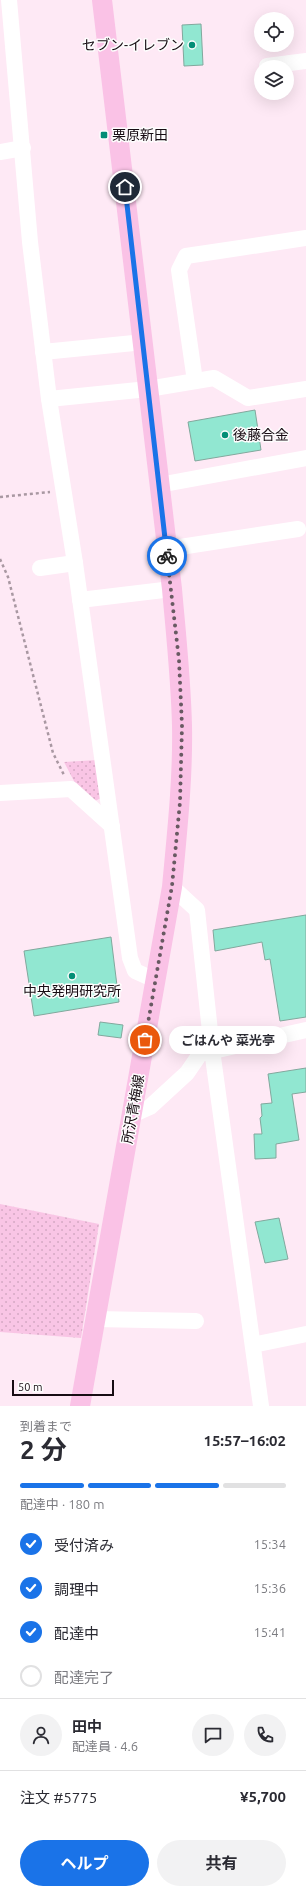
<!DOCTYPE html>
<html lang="ja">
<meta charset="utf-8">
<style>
:root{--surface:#fff;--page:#f2f2f3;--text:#2b2b33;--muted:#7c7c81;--line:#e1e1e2;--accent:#1a73e8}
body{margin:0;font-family:Ubuntu,"Noto Sans JP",sans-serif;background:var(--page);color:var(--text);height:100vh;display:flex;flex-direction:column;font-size:15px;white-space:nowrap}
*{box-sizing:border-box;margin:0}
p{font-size:13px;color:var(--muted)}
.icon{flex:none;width:22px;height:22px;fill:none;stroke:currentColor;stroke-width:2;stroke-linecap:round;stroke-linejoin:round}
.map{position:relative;height:1406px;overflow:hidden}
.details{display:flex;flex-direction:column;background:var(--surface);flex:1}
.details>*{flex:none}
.tools{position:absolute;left:254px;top:12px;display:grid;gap:8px}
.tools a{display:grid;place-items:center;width:40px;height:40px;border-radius:50%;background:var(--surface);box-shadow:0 4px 16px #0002;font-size:20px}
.scale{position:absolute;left:12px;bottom:10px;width:102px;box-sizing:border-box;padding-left:4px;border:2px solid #170c13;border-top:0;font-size:11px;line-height:14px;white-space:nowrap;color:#170c13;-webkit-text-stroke:3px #fdfdfd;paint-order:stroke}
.pin{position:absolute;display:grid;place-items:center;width:34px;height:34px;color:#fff;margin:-17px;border:2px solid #fff;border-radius:50%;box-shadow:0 1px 4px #0007}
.courier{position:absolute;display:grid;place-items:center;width:40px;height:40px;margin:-20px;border:3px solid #1a73e8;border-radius:50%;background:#fff;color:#222;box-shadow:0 1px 5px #0007}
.bubble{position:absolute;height:28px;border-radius:14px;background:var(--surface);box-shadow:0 4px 16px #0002;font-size:13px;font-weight:700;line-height:28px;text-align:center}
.summary em{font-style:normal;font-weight:700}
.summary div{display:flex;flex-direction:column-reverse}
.summary{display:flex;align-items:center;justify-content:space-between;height:68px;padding:0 20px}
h1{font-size:26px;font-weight:700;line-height:30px}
.bar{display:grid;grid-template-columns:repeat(4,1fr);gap:6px 4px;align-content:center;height:48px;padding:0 20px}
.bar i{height:5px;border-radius:3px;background:var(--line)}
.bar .selected{background:var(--accent)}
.bar p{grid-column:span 4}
.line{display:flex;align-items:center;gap:10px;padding:0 20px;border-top:1px solid var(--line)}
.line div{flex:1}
.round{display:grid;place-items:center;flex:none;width:42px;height:42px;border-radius:21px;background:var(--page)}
ol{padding:0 20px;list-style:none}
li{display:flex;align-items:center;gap:12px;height:44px}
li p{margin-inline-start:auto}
li .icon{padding:4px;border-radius:50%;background:var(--accent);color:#fff;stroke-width:4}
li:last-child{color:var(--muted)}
li i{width:22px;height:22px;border:2px solid var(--line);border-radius:50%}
.button{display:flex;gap:8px;margin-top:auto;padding:8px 20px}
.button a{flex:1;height:46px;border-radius:24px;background:var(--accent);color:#fff;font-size:16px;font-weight:700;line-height:46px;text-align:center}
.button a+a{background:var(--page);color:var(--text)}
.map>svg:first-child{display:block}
.park{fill:url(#park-dots)}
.building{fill:#91e7d1;stroke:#82a89d}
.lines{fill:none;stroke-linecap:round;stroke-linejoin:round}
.path{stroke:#a998a2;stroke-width:2.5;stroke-dasharray:3 3;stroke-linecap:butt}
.minor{stroke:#fff;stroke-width:16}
.major{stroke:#fac2e6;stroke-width:20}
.done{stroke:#685962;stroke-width:4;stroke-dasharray:0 7.2}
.route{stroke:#1a73e8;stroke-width:5}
.poi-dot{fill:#038e76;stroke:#fdfdfd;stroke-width:1.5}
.labels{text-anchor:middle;stroke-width:3;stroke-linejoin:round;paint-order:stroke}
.poi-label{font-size:14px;fill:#170c13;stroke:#fdfdfd;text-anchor:start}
.street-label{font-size:14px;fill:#170c13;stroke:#fdfdfd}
</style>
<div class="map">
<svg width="306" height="1406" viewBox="0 0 306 1406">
<defs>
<pattern id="park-dots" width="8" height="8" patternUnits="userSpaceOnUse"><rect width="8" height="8" fill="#f9c5e5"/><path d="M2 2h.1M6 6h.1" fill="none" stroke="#d5a8c4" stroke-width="1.8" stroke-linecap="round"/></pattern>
</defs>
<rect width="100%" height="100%" fill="#fee9f5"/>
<!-- park -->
<g class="park">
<path d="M97 760 103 797 93 802 75 783 64 762Z"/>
<path d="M0 1204 99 1224 81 1338 0 1332Z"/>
</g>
<!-- building -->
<g class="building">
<path d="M201 24 203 65 184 66 182 25Z"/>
<path d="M255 410 261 450 195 461 188 422Z"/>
<path d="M306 915V1017L280 1021 270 959 265 960 262 942 215 951 213 930Z"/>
<path d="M111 937 119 1002 34 1016 24 951Z"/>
<path d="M100 1022 123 1025 121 1038 98 1035Z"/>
<path d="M306 1068V1092L292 1094 299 1140 276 1144V1158L255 1159 254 1134H262L260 1118 262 1116 261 1104 272 1103 268 1074Z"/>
<path d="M279 1218 288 1259 265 1263 255 1222Z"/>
</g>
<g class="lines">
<!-- path -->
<g class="path">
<path d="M0 497 50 492"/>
<path d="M0 559 8 577 53 753 64 775"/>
</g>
<!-- minor -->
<g class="minor">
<path d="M9 0 30 242 49 399 75 563 130 958 135 971 155 980"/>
<path d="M267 66 306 61"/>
<path d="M0 152 23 148"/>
<path d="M43 352 144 342"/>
<path d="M195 381 179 270 186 256 306 238"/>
<path d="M49 399 148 389 214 378 248 398 306 389"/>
<path d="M159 485 306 458"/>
<path d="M167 549 298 529"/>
<path d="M40 568 75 563"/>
<path d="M80 600 172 589"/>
<path d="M0 793 71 789 112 826"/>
<path d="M172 887 197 910 212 1050 261 1406"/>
<path d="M132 1115 150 1107 187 1073 200 1054 306 1030"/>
<path d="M95 1319 196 1321"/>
<path d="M253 1345 306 1334"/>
</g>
<!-- major -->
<path class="major" d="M80 1406 172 887C177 833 183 779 182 726 181 680 176 635 172 589L102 0"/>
</g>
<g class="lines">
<!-- done -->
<path class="done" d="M145 1040 172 886 180 802 182 726 179 660 167 556"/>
<!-- route -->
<path class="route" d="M125 187 167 556"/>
</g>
<!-- markers -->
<g class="poi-dot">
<circle cx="192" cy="45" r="4"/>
<rect x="100" y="131" width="8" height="8" rx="2"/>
<circle cx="225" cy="435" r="4"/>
<circle cx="72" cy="976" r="4"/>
</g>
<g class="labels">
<!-- poi labels -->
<g class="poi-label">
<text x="184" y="50" text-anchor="end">セブン-イレブン</text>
<text x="112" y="140">栗原新田</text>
<text x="233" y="440">後藤合金</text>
<text x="72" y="996" text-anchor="middle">中央発明研究所</text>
</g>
<!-- street labels -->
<g class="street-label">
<text transform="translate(133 1109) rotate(-80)" y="5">所沢青梅線</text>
</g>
</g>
</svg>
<div class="tools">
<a><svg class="icon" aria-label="locate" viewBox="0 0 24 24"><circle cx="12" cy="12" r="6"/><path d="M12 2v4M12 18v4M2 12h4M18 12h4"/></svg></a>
<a><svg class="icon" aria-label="layers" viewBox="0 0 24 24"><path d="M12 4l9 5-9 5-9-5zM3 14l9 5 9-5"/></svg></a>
</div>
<div class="scale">50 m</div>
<div class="pin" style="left:145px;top:1040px;background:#ea580c"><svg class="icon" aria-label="bag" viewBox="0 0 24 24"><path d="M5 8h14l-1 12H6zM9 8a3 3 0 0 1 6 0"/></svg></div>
<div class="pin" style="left:125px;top:187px;background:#1f2937"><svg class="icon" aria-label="home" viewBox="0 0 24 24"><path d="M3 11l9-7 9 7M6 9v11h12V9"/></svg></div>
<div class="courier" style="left:167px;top:556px"><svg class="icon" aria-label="bike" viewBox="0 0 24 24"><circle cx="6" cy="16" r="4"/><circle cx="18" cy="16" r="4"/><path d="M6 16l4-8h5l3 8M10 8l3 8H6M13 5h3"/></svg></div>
<div class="bubble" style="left:169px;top:1026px;width:118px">ごはんや 菜光亭</div>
</div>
<section class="details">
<div class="summary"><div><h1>2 分</h1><p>到着まで</p></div><em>15:57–16:02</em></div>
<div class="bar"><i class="selected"></i><i class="selected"></i><i class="selected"></i><i></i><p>配達中 · 180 m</p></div>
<ol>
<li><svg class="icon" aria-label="check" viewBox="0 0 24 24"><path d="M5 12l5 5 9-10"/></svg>受付済み<p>15:34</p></li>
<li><svg class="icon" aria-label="check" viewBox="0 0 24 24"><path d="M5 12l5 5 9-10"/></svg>調理中<p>15:36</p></li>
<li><svg class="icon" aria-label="check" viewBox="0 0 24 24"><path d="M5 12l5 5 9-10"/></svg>配達中<p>15:41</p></li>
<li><i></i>配達完了</li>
</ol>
<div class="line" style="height:72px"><a class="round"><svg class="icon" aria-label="person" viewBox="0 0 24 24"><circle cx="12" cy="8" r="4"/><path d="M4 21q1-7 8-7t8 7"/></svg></a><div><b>田中</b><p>配達員 · 4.6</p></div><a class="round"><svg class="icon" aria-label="chat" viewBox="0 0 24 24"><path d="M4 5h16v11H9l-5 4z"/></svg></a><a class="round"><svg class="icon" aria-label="phone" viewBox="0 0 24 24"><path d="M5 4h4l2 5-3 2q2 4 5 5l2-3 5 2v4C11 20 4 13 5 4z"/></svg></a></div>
<div class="line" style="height:52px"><div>注文 #5775</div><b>¥5,700</b></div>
<div class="button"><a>ヘルプ</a><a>共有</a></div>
</section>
